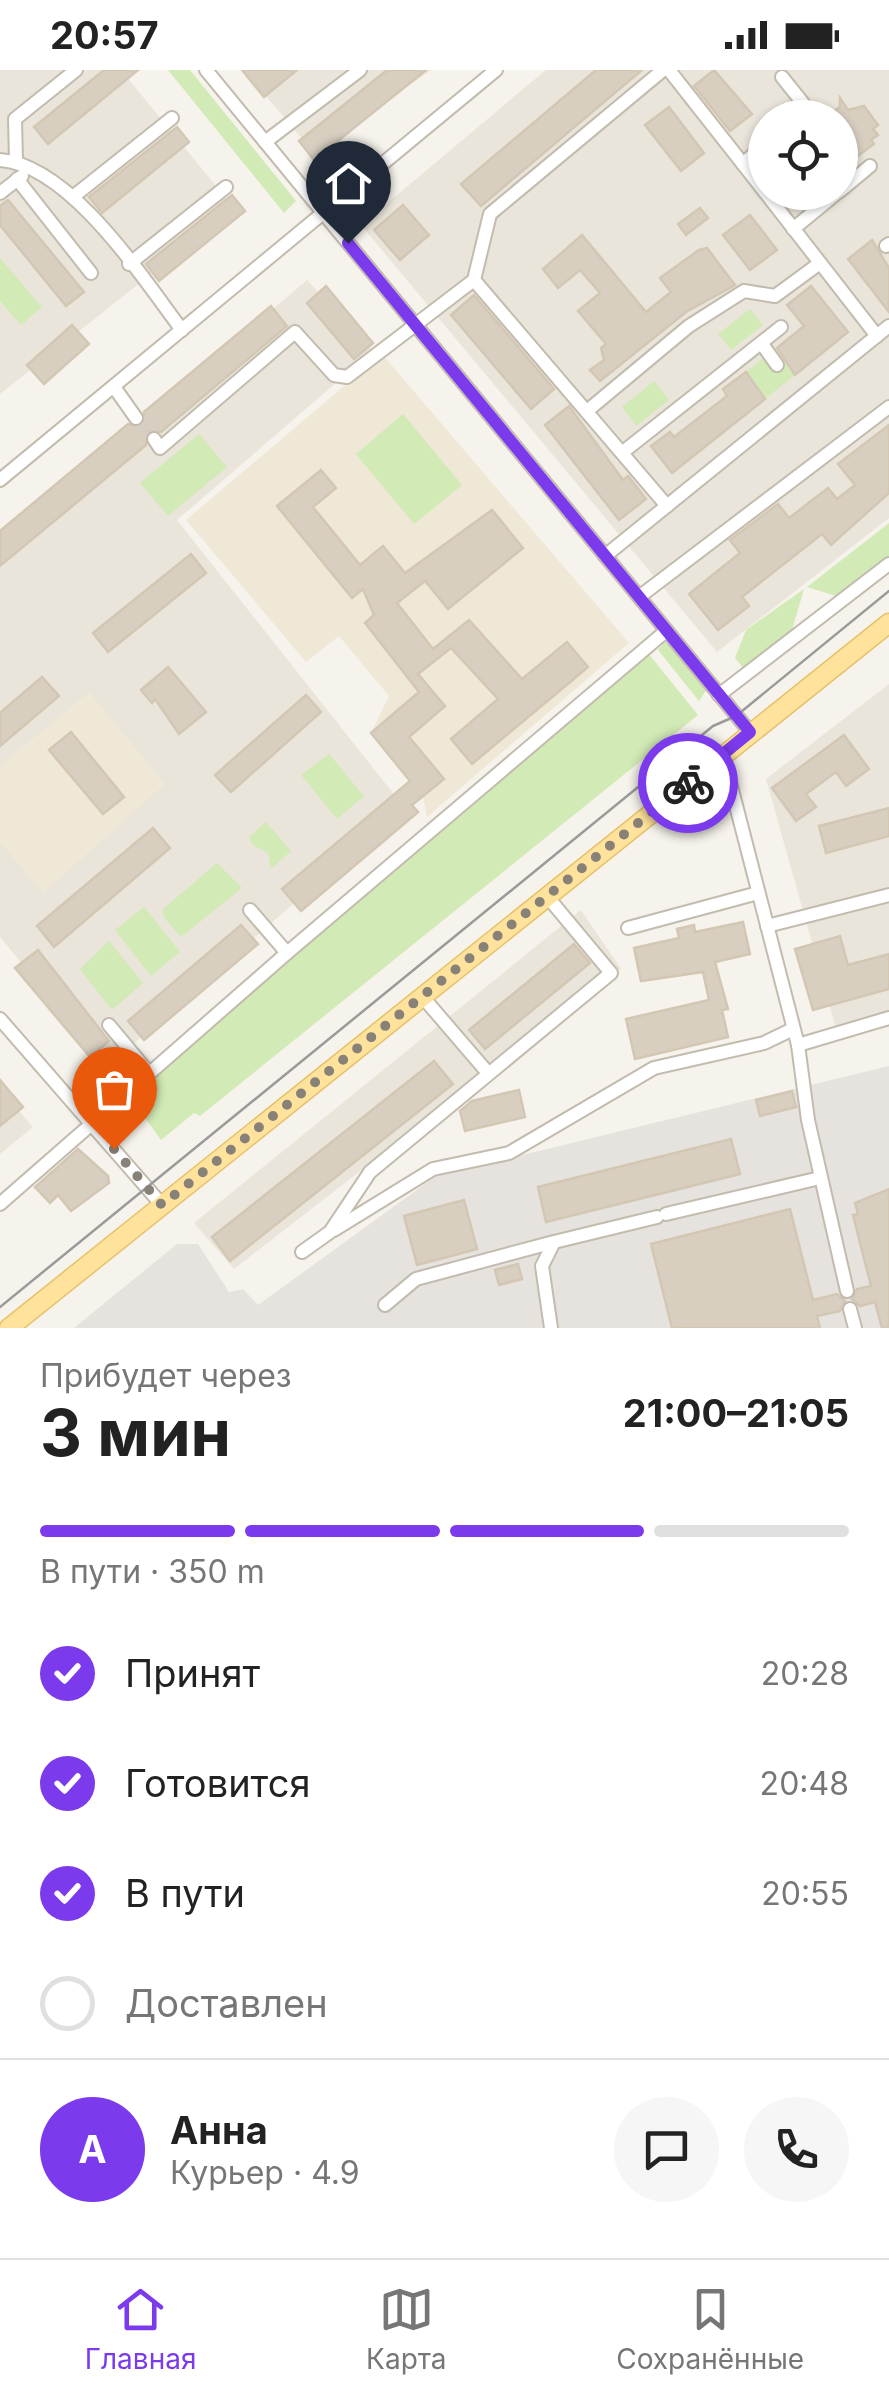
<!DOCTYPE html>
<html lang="ru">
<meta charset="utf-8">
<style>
:root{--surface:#fff;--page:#f6f6f6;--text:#222;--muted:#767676;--line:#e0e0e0;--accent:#7c3aed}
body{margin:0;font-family:Inter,sans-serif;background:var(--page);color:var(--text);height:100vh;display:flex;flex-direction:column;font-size:38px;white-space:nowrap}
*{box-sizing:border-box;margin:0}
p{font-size:32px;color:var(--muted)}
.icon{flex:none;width:55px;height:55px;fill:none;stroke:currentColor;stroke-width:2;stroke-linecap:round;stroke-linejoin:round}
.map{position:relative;height:1258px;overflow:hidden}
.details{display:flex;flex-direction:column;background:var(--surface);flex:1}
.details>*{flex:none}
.tools{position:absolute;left:748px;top:30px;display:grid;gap:20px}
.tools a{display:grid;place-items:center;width:110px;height:110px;border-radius:50%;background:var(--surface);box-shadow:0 2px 8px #0004;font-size:50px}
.pin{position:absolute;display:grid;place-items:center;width:85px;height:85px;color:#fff;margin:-102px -42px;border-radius:50% 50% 50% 0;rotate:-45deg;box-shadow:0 0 10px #0007}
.pin .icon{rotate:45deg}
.courier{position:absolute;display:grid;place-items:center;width:100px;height:100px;margin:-50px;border:8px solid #7c3aed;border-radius:50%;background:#fff;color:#222;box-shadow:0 2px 12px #0007}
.headline em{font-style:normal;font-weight:700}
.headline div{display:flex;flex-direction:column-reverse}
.headline{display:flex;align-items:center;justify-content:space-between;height:170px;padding:0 40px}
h1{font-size:65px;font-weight:700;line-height:75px}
.bar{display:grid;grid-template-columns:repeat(4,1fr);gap:15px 10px;align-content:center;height:120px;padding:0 40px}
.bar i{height:12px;border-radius:8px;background:var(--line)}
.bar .current{background:var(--accent)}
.bar p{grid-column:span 4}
.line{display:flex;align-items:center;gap:25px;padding:0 40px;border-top:2px solid var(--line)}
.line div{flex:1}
.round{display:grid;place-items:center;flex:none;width:105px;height:105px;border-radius:52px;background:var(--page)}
ol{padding:0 40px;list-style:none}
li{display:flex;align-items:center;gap:30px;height:110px}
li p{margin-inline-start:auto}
li .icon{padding:10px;border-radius:50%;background:var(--accent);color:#fff;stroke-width:4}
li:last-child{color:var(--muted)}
li i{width:55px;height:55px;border:5px solid var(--line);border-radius:50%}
.status{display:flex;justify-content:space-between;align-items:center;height:70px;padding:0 50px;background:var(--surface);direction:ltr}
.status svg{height:28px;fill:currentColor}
.tabs{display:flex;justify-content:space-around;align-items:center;height:140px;border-top:2px solid var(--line);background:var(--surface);font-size:28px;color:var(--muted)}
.tabs a{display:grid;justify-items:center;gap:5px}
.tabs .current{color:var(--accent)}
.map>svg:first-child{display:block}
.residential{fill:#eae5da;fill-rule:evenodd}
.industrial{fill:#e6e2dd}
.education{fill:#efe8d6}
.green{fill:#d2eab5}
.building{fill:#d8cfc1;stroke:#d3c7b4;stroke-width:2.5}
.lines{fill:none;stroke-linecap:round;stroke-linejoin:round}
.minor-tunnel{stroke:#d4d0c8;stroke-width:12;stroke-dasharray:12 6;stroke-linecap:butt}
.minor-casing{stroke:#c2bbae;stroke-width:16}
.major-casing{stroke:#e6c16a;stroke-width:21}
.minor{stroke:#fff;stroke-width:12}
.major{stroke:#ffe39c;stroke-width:18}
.tram{stroke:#9a9a9a;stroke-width:2.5}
.done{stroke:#878178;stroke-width:10;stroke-dasharray:0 18}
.route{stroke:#7c3aed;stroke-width:12}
</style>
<div class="status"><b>20:57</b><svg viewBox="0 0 49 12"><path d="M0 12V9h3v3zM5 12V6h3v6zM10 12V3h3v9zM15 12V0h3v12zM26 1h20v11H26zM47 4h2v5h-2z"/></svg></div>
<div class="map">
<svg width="889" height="1258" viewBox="0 0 889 1258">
<rect width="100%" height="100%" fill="#f6f3ec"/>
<!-- residential -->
<g class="residential">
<path d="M0 0H121L234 138 0 324Z"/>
<path d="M244 0H431L314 83Z"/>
<path d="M546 0H889V448L717 582 361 155ZM765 48H840V122H765Z"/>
<path d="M307 210 373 281 177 450 404 737 107 997 0 867V472Z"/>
<path d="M889 614V957L839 969 766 709Z"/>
<path d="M581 840 621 899 234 1199 194 1153Z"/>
<path d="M0 1020 33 1057 0 1084Z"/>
</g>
<!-- industrial -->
<path class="industrial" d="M889 996V1258H74L177 1174H198L229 1222 243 1219 258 1235 436 1106Z"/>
<!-- education -->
<g class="education">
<path d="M382 284 629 573 427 747 423 726 371 663 389 626 339 566 306 592 186 450Z"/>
<path d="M89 622 165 714 43 823 0 772V696Z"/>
</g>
<!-- green -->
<g class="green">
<path d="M168 0H190L296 131 284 143Z"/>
<path d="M0 188 42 237 21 255 0 231Z"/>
<path d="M750 239 763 255 731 280 718 264Z"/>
<path d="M774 280 795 305 765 329 746 302Z"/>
<path d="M654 311 669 330 636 356 622 337Z"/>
<path d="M403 344 462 415 414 454 356 384Z"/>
<path d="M199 364 227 397 168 446 140 413Z"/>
<path d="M889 453V486L836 526 807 517Z"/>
<path d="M804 519 792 560 743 598 735 588 746 560Z"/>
<path d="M664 573 672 574 707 619 699 631 658 580Z"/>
<path d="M648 583 698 645 200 1046 194 1043 161 1070 129 1026Z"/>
<path d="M329 684 364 726 337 749 301 705Z"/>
<path d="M266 752 291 781 271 799 268 783 253 775 249 767Z"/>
<path d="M217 793 242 818 181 867 163 846V839Z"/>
<path d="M144 837 180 882 151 906 115 860Z"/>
<path d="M109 871 143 913 112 940 80 899Z"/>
</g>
<!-- building -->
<g class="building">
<path d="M104 0H138L48 74 34 57Z"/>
<path d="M242 0H297L264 27Z"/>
<path d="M387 0H426L314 90 299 71Z"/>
<path d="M596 0H642L481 136 461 114Z"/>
<path d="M714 0 752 44 730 61 694 16Z"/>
<path d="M840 28 848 40 864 36 878 55 873 59 878 65 871 70 874 74 855 88 849 79 840 86V48H825L840 37Z"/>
<path d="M669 37 704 83 681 101 645 55Z"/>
<path d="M177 57 189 72 102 143 89 127Z"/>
<path d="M232 125 245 141 159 211 146 194Z"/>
<path d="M8 130 84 222 66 236 0 155V136Z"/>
<path d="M403 135 429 165 400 190 374 160Z"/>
<path d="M700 138 708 148 686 165 678 154Z"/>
<path d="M750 145 777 180 750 200 723 165Z"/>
<path d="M582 165 646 242 671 222 660 208 699 180 707 178 735 215 686 242 600 311 590 300 604 290 601 278 606 274 578 241 600 223 580 200 558 218 543 199Z"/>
<path d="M872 170 889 198V242L848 189Z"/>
<path d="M326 216 373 273 354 289 307 233Z"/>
<path d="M811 216 848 262 795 305 777 278 804 256 787 235Z"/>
<path d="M474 225 554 319 531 339 451 245Z"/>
<path d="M271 236 287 256 161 362 148 361 146 375 0 496V461L128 354 142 356 144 342Z"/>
<path d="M72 255 89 274 44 314 27 295Z"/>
<path d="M746 302 765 329 672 403 651 376 670 362 674 367 727 326 723 319Z"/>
<path d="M569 336 623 410 628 406 646 429 619 450 545 355Z"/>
<path d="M889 355V423L831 475 822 464 742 527 749 536 718 560 689 524 740 483 730 470 778 434 789 448 828 418 837 429 855 415 838 394Z"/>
<path d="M321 400 336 418 313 437 360 495 383 476 405 503 492 440 523 478 448 539 425 511 397 533 433 579 469 550 522 609 567 572 588 597 472 694 451 669 498 629 451 578 418 604 445 636 409 667 444 709 412 735 418 742 301 841 282 819 410 711 371 663 419 622 365 553 374 545 363 519 352 528 277 436Z"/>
<path d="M191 484 206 503 108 582 93 563Z"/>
<path d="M168 597 206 642 179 664 155 629 152 633 141 620Z"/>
<path d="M42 607 59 626 0 676V643Z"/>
<path d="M306 625 321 642 231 722 215 705Z"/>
<path d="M71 662 124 727 103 744 49 680Z"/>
<path d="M844 665 869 699 846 716 836 702 806 724 816 737 796 751 772 718Z"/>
<path d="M889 738V766L826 783 819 756Z"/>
<path d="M153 758 170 778 54 877 37 856Z"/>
<path d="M743 852 750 884 715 892 728 939 722 940 728 967 635 989 626 949 709 930 703 902 641 911 634 878 679 868 677 859 694 855 695 862Z"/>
<path d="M241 855 258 874 144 970 128 951Z"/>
<path d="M840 866 848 895 889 884V919L813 940 795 879Z"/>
<path d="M574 874 590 893 485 979 469 960Z"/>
<path d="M38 880 109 971 90 987 15 898Z"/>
<path d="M434 991 453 1014 230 1191 212 1167Z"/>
<path d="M0 1010 23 1037 0 1056Z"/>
<path d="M519 1020 525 1047 465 1061 460 1041 472 1031Z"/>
<path d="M792 1021 796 1037 760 1046 756 1030Z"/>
<path d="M731 1069 740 1104 546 1152 538 1117Z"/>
<path d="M78 1079 108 1106 109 1113 71 1141 58 1125 50 1133 35 1117Z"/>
<path d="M889 1119V1258H882L875 1232 860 1236 852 1229 857 1219 871 1216 853 1145 858 1144 855 1133Z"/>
<path d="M464 1130 477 1179 417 1195 404 1146Z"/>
<path d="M790 1139 813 1230 837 1224 845 1231 840 1241 817 1246 820 1258H672L651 1174Z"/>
<path d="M518 1194 522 1209 499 1215 495 1200Z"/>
</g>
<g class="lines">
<!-- minor-tunnel -->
<path class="minor-tunnel" d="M136 348 154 369"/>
<defs>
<g id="minor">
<path d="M206 0 750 662"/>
<path d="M669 0 765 122"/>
<path d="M782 7 806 37 795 48"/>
<path d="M265 72 360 0"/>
<path d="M0 90C70 95 142 207 182 260"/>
<path d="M16 91 15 49 76 0"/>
<path d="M743 94 765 74"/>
<path d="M17 109 91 203"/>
<path d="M840 121 870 96"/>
<path d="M765 122 877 266"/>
<path d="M0 123 22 106"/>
<path d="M74 126 172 48"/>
<path d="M793 159 838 122"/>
<path d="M886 176 889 174"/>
<path d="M129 194 226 117"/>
<path d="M474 210 667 436"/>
<path d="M762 274 777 295"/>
<path d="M114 317 136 348"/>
<path d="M587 341 689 256 744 221 775 226 820 193"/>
<path d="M154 369 160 378 295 262 334 305 347 307 474 210 490 144 663 0"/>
<path d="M623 382 781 257"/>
<path d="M0 410 496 0"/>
<path d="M605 486 889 256"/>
<path d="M639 527 889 337"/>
<path d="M719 625 889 494"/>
<path d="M723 685 798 975 808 1050 847 1221"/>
<path d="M250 840 287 883"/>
<path d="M767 856 889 825"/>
<path d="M628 858 758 823"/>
<path d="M421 925 488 1003"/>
<path d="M0 949 162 1135"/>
<path d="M109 955 149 1003"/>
<path d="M798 975 889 948"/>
<path d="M0 1134 287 883 666 561"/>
<path d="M666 1144 820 1108"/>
<path d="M334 1160 433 1099 509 1083 654 998 764 973 793 959"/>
<path d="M302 1182 330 1162 370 1102 611 903 546 825"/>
<path d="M385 1235 416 1209 554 1172"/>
<path d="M850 1239 855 1258"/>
<path d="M551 1258 542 1196 554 1172 657 1147"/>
</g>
<path id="major" d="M9 1258 889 553"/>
</defs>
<!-- minor casing -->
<use href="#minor" class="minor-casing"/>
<!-- major casing -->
<use href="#major" class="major-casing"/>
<!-- minor -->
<use href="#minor" class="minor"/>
<!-- major -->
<use href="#major" class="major"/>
<!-- tram -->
<path class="tram" d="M0 1237 713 656 736 646 889 521"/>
</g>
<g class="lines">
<!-- done -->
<path class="done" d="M114 1079 162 1135 688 713"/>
<!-- route -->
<path class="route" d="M348 173 750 662 688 713"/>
</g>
</svg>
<div class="tools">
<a><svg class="icon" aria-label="locate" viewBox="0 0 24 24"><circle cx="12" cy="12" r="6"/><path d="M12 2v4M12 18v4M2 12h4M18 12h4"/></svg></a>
</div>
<div class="pin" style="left:114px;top:1079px;background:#ea580c"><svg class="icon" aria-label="bag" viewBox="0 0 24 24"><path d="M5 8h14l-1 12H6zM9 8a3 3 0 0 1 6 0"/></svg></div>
<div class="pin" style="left:348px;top:173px;background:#1f2937"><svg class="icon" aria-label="home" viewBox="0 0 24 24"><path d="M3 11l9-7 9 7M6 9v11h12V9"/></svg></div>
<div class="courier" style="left:688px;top:713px"><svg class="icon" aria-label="bike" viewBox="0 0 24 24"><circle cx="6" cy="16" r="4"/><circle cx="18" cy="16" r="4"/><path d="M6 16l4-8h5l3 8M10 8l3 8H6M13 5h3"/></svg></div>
</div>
<section class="details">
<div class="headline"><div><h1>3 мин</h1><p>Прибудет через</p></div><em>21:00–21:05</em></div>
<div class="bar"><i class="current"></i><i class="current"></i><i class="current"></i><i></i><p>В пути · 350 m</p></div>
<ol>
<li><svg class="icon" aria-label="check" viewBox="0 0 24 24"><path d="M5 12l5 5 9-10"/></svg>Принят<p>20:28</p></li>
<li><svg class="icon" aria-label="check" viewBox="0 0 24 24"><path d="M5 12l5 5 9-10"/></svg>Готовится<p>20:48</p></li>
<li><svg class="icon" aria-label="check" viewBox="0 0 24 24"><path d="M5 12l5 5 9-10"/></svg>В пути<p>20:55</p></li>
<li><i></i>Доставлен</li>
</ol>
<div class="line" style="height:180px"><b class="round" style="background:var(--accent);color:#fff">А</b><div><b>Анна</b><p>Курьер · 4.9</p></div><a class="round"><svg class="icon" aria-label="chat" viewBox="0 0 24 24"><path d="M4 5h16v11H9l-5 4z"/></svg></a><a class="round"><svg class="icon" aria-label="phone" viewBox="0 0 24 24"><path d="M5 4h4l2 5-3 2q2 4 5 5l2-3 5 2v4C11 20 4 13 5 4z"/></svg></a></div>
</section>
<nav class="tabs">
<a class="current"><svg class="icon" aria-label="home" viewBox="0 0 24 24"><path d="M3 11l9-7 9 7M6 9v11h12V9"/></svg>Главная</a>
<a><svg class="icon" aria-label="map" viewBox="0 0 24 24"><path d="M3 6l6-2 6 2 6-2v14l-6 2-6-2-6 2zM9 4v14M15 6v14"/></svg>Карта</a>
<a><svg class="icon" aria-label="saved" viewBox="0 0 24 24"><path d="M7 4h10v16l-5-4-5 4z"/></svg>Сохранённые</a>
</nav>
